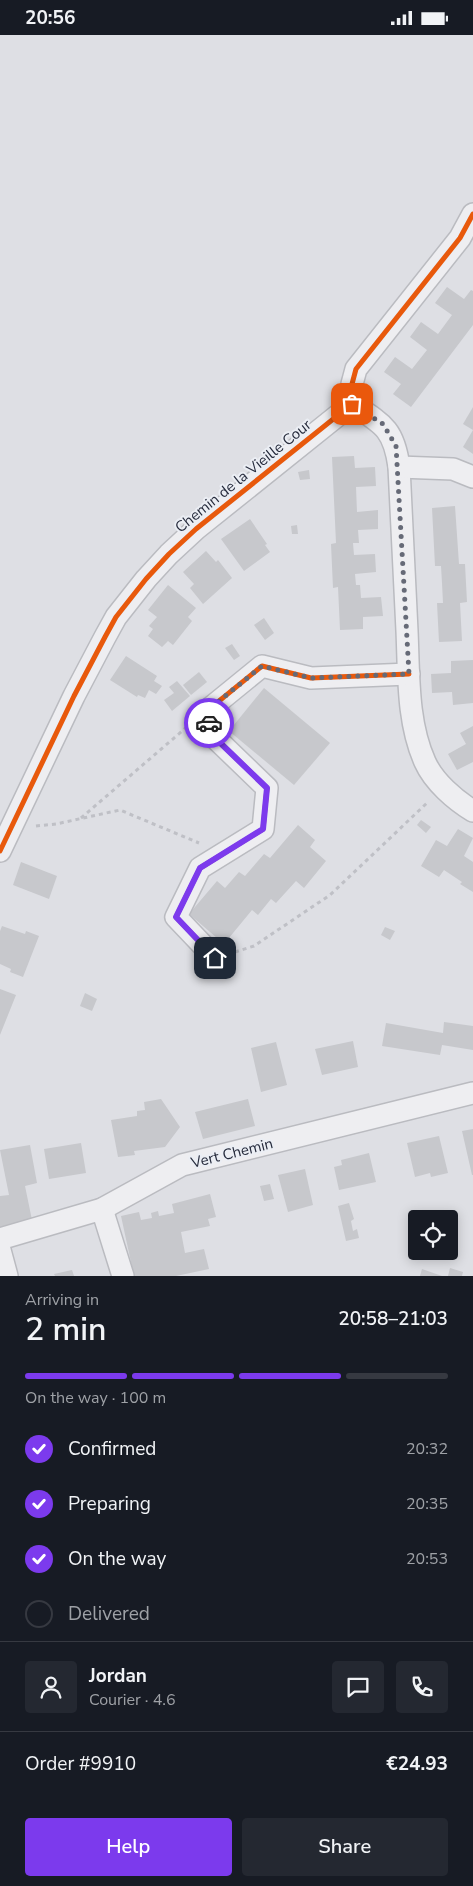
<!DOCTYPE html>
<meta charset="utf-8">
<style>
:root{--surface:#171b24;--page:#242831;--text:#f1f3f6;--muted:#9ea1a6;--line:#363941;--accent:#7c3aed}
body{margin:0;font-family:"Nunito Sans",sans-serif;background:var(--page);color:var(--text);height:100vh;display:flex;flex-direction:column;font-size:19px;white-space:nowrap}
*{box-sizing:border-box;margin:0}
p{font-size:16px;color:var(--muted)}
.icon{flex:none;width:28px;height:28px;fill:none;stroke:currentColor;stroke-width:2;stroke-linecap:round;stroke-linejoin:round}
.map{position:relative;height:1241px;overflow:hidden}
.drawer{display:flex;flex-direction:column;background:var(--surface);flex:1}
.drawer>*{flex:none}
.tools{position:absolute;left:408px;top:1175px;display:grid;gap:10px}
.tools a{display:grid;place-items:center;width:50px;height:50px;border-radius:5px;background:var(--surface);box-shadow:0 2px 12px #0003;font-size:25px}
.pin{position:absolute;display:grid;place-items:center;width:42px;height:42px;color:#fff;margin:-21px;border-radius:10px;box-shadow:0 2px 8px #0006}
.courier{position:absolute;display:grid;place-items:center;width:50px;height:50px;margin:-25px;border:4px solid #7c3aed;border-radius:50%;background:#fff;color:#222;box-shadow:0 1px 6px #0007}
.summary em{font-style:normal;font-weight:600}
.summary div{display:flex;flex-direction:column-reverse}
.summary{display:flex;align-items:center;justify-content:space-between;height:85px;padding:0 25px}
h1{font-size:32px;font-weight:600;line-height:38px}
.bar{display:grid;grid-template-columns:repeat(4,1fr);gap:8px 5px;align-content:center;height:60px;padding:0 25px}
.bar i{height:6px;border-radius:4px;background:var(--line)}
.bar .active{background:var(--accent)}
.bar p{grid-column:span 4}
.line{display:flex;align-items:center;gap:12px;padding:0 25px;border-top:1px solid var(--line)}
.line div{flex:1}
.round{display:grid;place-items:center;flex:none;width:52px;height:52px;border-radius:5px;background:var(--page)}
ol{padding:0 25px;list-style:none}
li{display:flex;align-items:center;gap:15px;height:55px}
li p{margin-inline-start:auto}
li .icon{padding:5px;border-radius:50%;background:var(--accent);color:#fff;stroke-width:4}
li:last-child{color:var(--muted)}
li i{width:28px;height:28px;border:2px solid var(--line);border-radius:50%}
.cta{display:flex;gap:10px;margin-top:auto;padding:10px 25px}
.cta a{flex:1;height:58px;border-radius:5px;background:var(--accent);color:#fff;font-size:20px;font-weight:600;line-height:58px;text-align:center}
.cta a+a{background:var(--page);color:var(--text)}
.status{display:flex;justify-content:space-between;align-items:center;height:35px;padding:0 25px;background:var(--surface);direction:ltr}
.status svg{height:14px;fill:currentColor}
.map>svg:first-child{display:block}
.building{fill:#c7c8cc}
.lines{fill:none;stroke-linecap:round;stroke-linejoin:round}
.minor-casing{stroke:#babbc0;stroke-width:24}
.path{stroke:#bfc0c6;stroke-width:3;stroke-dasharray:4 4;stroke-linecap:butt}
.minor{stroke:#eeeef1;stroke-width:21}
.cycleway-casing{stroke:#ebeef4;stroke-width:8}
.cycleway{stroke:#e8590c;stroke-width:5}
.done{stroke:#666a77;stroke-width:5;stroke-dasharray:0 9}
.route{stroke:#7c3aed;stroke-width:6}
.labels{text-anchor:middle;stroke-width:4;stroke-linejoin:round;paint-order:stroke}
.street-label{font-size:15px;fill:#262b3c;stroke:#ebeef4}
</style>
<div class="status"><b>20:56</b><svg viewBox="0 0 49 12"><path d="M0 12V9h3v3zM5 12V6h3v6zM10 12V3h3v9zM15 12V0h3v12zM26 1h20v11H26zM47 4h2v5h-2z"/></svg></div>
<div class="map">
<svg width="473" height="1241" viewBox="0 0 473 1241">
<rect width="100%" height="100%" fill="#dedfe4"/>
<!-- building -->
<g class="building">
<path d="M447 252 464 264 471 255 473 256V290L411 372 393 359 401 349 384 337 395 322 412 334 427 315 410 302 421 287 438 299 452 280 435 268Z"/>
<path d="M473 372V395L463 389Z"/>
<path d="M473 395V419L463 412Z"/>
<path d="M354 421 355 433 375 432 376 451 356 452 357 477 378 475V494L358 495 359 508H353L354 520 375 519 376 537 355 539 356 550H360L361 563 381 562 383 581 363 582V594L340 595 338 552 333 553 331 509 336 508 332 422Z"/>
<path d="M309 435 310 444 300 445 298 437Z"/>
<path d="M455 471 459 529H465L467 567 460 568 462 606 439 607 437 568H443L442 548 441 531H435L432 473Z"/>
<path d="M250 484 267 509 265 510 270 517 244 536 221 504Z"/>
<path d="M297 490 298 499H292L291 491Z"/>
<path d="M206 516 216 527 218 525 232 543 203 569 190 553 194 549 183 537Z"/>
<path d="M168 550 196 573 188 582 192 586 173 610 168 606 162 612 148 601 153 594 149 591 157 582 148 575Z"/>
<path d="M264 583 274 598 265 605 254 590Z"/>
<path d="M232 609 240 621 234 625 225 613Z"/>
<path d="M126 621 157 641 154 646 162 651 156 659 149 655 145 663 138 660 137 662 110 645Z"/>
<path d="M473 625V668L453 670 452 657 432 658 431 639 451 638V626Z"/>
<path d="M199 637 207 647 191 660 183 650Z"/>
<path d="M177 646 190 661 172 676 164 665 174 658 169 652Z"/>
<path d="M264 653 330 708 294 750 229 696Z"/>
<path d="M473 691V727L457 735 448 719 466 709 460 698Z"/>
<path d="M421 785 431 792 426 798 417 790Z"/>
<path d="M298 790 315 805 310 812 326 826 304 853 296 846 276 868 271 864 258 880 252 875 224 909 189 879 217 846 225 853 239 837 245 841 264 819 270 823Z"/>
<path d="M458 794 473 803 464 821 473 827V857L460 849 462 847 444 835 439 842 421 831 436 805 447 811Z"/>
<path d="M21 827 57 841 49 864 13 850Z"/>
<path d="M2 891 25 899 26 896 39 901 23 942 10 937 11 934 0 929V896Z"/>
<path d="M385 892 395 896 390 905 381 900Z"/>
<path d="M0 954 16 960 0 1000Z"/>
<path d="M85 958 97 964 92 976 80 971Z"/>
<path d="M444 987 473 991V1015L442 1010 440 1020 382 1011 386 988 443 998Z"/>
<path d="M353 1006 358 1032 322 1040 315 1014Z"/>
<path d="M276 1007 287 1050 261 1057 251 1013Z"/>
<path d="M161 1064 180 1092 165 1112 134 1116 135 1120 118 1122 111 1085 137 1081V1076L145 1075 144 1067Z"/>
<path d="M248 1064 255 1091 203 1104 195 1077Z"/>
<path d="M473 1094V1140H472L462 1096Z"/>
<path d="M439 1101 448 1138 431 1142 430 1138 415 1142 407 1108Z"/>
<path d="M81 1108 86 1138 49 1144 44 1114Z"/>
<path d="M30 1110 37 1148 25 1151 32 1185 0 1192V1161L9 1160 0 1115Z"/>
<path d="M369 1118 376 1147 339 1155 334 1132 342 1130 341 1125Z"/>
<path d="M305 1134 313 1170 288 1177 278 1140Z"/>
<path d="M270 1149 274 1164 264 1166 260 1151Z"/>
<path d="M210 1159 216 1182 208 1184 210 1191 181 1197 185 1218 204 1214 209 1234 176 1241H134L121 1181 139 1177 141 1185 152 1183 151 1178 158 1176 159 1181 174 1178 172 1169Z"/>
<path d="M349 1168 354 1184 351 1186 353 1196 357 1194 359 1203 346 1206 338 1171Z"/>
<path d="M450 1233 463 1237 462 1241H448Z"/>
<path d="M422 1234 442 1241H420Z"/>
<path d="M72 1235 74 1241H55L54 1239Z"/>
</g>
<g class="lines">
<defs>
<g id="minor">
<path d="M352 369C383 389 394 394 399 432 402 487 404 541 407 596 409 640 407 687 425 727 434 747 455 765 473 776"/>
<path d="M399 432 453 434 473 442"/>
<path d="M0 816 74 661 105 602 116 582 146 544 169 519 196 494 352 369V349L356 334 460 203 473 179"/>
<path d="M215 923 176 882 200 833 263 794 267 753 210 698 208 675 262 631 311 643 409 639"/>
<path d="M102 1174 123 1241"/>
<path d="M0 1204 102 1174 182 1130 473 1058"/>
<path d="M0 1215 7 1241"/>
</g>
</defs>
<!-- minor casing -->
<use href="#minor" class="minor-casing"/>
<!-- path -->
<g class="path">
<path d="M81 783 188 691"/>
<path d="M36 791 56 789 120 775 199 808"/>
<path d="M235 917 254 911 330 860 428 767"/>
</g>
<!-- minor -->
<use href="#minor" class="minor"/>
<defs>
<g id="cycleway">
<path d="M0 816 74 661 105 602 116 582 146 544 169 519 196 494 352 369V349L356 334 460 203 473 179"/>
<path d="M215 923 176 882 200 833 263 794 267 753 210 698 208 675 262 631 311 643 409 639"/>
</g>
</defs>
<!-- cycleway casing -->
<use href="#cycleway" class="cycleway-casing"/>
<!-- cycleway -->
<use href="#cycleway" class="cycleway"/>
</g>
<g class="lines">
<!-- done -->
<path class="done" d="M209 688 208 675 262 631 311 643 409 639 396 411 383 389 352 369"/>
<!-- route -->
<path class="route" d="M209 688 210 698 267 753 263 794 200 833 176 882 215 923"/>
</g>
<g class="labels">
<!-- street labels -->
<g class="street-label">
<text transform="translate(243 441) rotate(-39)" y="5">Chemin de la Vieille Cour</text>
<text transform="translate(232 1118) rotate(-14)" y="5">Vert Chemin</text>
</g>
</g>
</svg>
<div class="tools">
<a><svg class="icon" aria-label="locate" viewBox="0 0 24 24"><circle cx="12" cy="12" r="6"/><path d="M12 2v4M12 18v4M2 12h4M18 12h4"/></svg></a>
</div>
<div class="pin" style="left:352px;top:369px;background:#ea580c"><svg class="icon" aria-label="bag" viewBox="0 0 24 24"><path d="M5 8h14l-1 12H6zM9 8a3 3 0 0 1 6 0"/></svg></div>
<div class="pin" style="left:215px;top:923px;background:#1f2937"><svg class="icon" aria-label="home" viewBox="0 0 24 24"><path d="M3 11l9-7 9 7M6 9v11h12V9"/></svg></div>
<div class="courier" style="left:209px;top:688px"><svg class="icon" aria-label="car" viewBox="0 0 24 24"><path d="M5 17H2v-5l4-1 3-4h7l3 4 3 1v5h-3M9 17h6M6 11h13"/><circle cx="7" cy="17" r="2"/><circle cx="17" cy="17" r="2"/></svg></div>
</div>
<section class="drawer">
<div class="summary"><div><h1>2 min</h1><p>Arriving in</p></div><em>20:58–21:03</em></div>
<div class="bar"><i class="active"></i><i class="active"></i><i class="active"></i><i></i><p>On the way · 100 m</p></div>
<ol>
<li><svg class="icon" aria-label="check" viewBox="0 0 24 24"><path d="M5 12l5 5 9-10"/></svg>Confirmed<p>20:32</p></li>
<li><svg class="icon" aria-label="check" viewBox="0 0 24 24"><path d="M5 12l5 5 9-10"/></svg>Preparing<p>20:35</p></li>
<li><svg class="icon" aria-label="check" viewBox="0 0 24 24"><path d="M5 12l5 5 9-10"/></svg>On the way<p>20:53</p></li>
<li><i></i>Delivered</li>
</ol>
<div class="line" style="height:90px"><a class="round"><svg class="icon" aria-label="person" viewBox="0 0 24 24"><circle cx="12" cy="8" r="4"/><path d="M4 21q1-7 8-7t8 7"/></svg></a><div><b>Jordan</b><p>Courier · 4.6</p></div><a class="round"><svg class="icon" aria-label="chat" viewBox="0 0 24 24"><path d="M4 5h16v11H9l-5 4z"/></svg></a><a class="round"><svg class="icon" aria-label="phone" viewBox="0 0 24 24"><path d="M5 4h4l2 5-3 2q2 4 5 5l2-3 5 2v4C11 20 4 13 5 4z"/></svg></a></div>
<div class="line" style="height:65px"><div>Order #9910</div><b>€24.93</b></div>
<div class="cta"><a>Help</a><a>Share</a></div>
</section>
